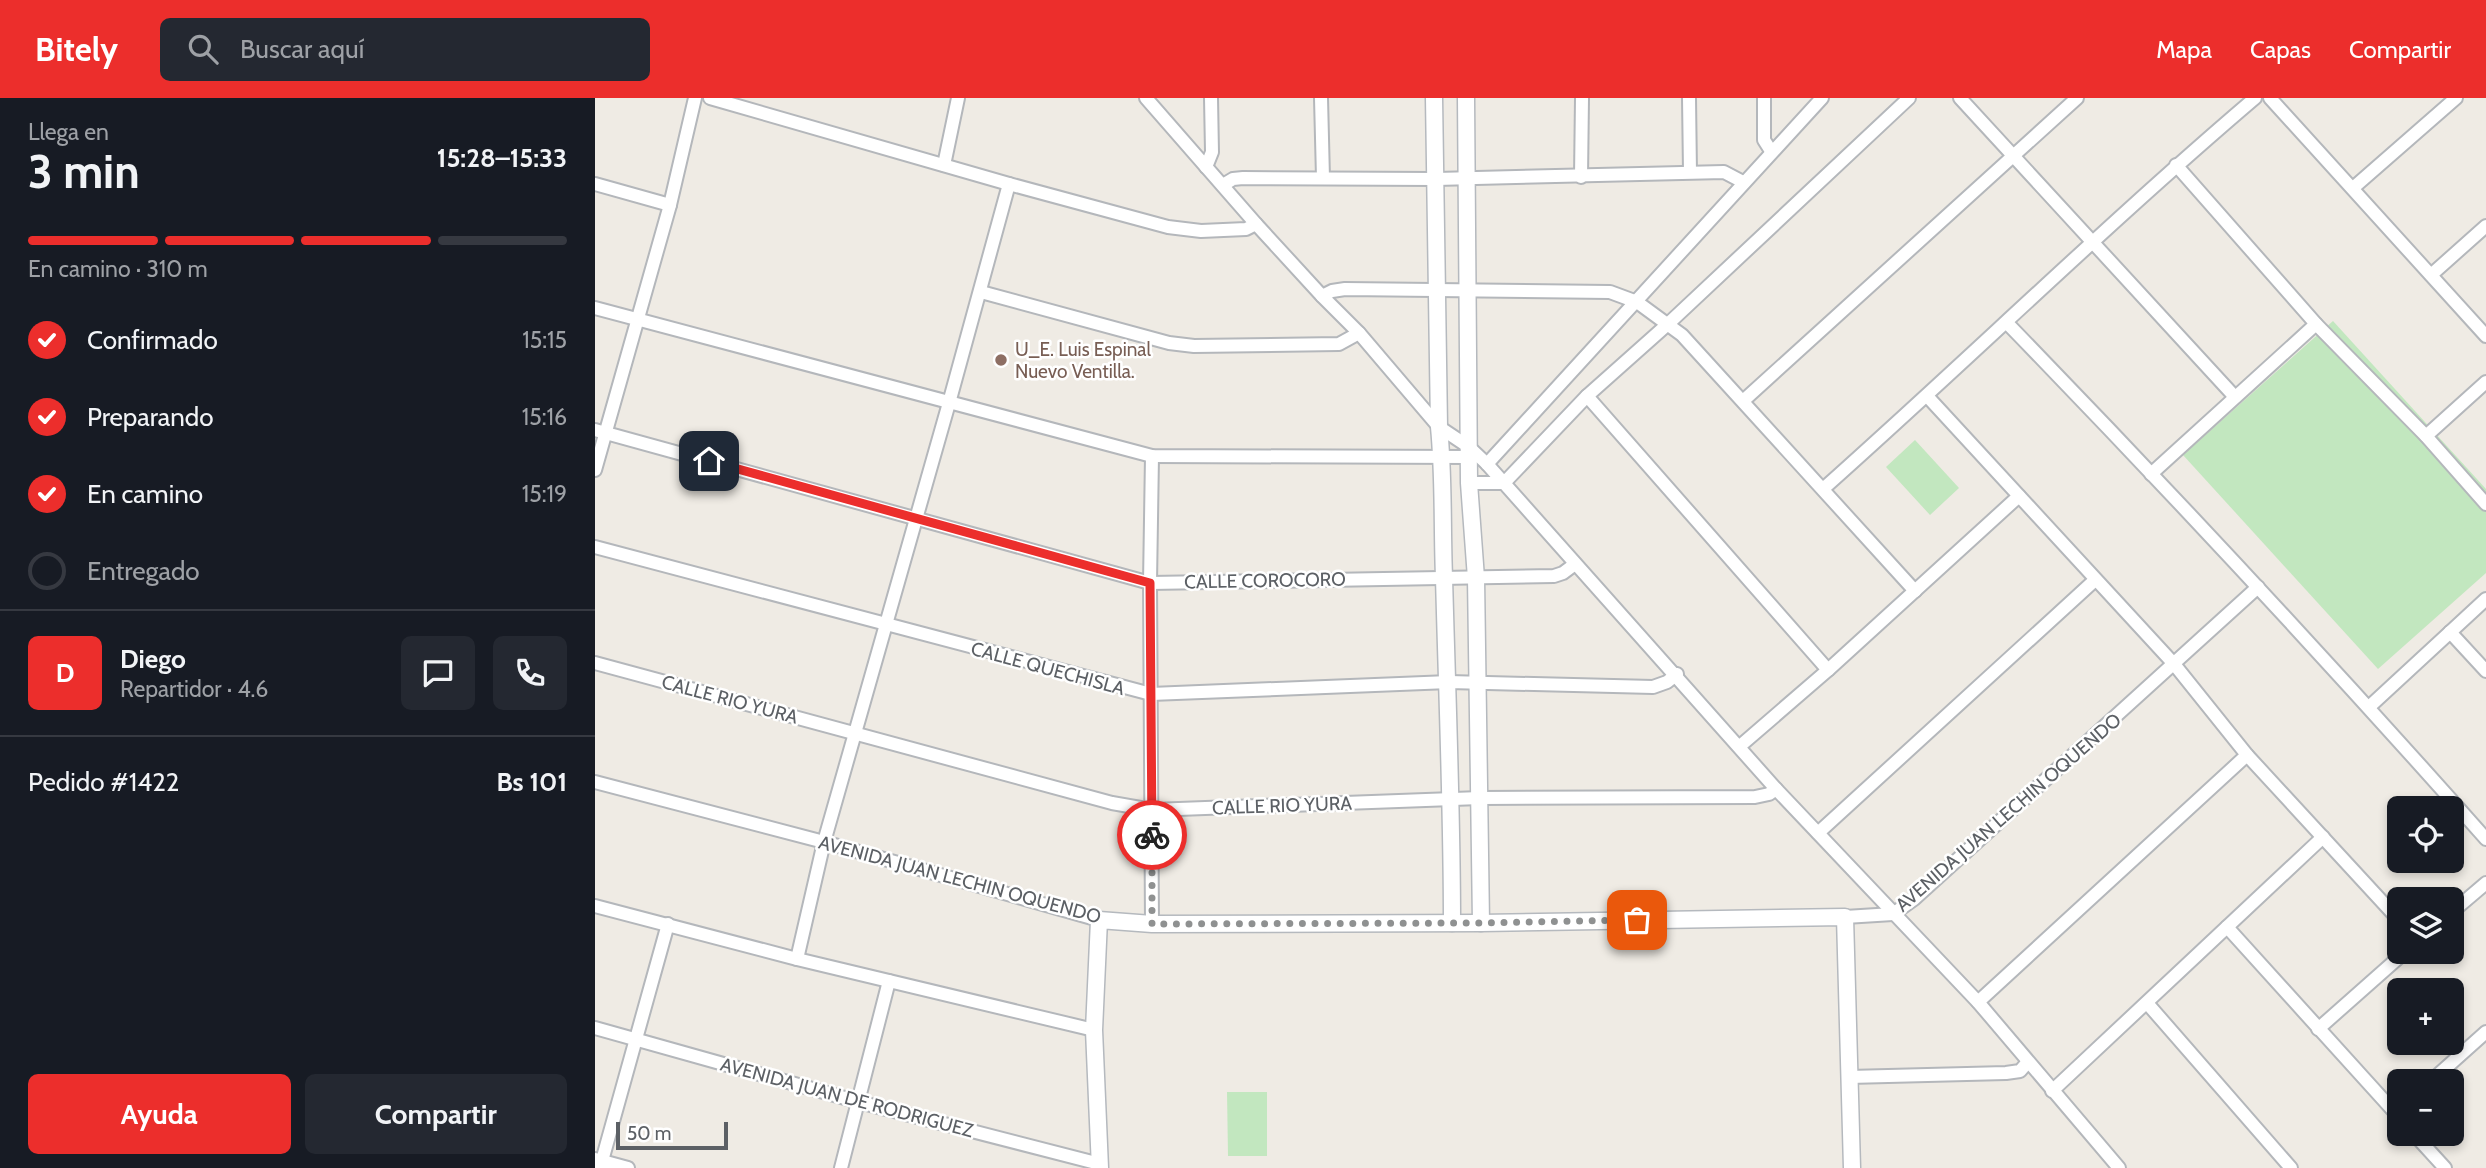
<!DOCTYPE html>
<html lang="es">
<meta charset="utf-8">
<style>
:root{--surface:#171b24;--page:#242831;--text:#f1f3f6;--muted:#9ea1a6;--line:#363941;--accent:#ec2e2c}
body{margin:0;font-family:Cabin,sans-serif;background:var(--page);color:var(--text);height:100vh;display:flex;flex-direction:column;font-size:26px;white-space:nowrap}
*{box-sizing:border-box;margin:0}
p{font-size:23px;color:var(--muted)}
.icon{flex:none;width:38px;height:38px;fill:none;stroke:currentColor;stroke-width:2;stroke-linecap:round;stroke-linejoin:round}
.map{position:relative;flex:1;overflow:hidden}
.details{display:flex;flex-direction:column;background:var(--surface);width:595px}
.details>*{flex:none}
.buttons{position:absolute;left:1792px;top:698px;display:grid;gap:14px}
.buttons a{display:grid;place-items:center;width:77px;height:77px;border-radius:10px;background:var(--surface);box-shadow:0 4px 10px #0003;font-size:35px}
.scale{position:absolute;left:21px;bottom:18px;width:112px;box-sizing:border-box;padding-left:7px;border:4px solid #5c6065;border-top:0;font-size:19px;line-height:24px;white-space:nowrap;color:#5c6065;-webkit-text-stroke:5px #fff;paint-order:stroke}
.pin{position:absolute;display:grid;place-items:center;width:60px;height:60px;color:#fff;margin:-30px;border-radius:14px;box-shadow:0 4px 10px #0006}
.courier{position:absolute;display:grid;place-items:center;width:70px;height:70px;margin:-35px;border:5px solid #ec2e2c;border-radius:50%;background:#fff;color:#222;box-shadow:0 2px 9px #0007}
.headline em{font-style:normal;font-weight:700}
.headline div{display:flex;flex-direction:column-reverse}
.headline{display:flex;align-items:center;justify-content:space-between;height:119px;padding:0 28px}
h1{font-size:46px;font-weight:700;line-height:52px}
.bar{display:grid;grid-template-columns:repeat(4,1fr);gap:10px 7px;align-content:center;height:84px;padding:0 28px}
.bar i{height:9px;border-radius:5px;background:var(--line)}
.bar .current{background:var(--accent)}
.bar p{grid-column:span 4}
.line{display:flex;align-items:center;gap:18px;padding:0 28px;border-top:2px solid var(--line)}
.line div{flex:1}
.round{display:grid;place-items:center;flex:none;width:74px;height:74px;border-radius:10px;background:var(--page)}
ol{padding:0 28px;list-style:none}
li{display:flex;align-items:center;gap:21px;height:77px}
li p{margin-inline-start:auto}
li .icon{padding:7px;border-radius:50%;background:var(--accent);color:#fff;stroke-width:4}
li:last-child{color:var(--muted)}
li i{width:38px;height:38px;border:4px solid var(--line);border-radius:50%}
.action{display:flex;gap:14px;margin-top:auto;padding:14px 28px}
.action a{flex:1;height:80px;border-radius:10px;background:var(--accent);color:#fff;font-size:28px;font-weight:700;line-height:80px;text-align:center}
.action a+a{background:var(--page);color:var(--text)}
header{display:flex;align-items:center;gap:42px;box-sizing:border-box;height:98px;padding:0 35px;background:var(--accent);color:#fff}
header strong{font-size:33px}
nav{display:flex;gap:38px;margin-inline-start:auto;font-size:24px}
.search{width:490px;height:63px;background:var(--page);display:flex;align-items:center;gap:18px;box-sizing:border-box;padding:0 24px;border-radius:10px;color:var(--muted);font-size:26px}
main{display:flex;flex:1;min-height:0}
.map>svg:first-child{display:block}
.green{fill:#c2e7bf}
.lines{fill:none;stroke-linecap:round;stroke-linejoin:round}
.street-casing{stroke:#b4b7bb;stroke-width:16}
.secondary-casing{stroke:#b5b9be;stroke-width:19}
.street{stroke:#fff;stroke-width:12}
.secondary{stroke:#fff;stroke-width:16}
.done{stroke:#8f9191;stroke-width:7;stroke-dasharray:0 12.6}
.route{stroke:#ec2e2c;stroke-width:9}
.education-dot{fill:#8d6e63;stroke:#fff;stroke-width:2.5}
.labels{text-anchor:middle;stroke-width:5;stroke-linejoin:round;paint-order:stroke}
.education-label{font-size:19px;fill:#785e54;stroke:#fff;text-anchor:start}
.street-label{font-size:19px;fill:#5c6065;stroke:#fff}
</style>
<header>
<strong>Bitely</strong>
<div class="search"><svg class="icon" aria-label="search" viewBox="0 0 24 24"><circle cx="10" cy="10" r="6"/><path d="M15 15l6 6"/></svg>Buscar aquí</div>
<nav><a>Mapa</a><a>Capas</a><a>Compartir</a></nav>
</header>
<main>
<section class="details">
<div class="headline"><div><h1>3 min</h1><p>Llega en</p></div><em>15:28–15:33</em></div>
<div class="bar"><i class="current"></i><i class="current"></i><i class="current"></i><i></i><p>En camino · 310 m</p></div>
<ol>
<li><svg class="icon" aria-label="check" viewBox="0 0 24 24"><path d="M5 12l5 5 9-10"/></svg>Confirmado<p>15:15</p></li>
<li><svg class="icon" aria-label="check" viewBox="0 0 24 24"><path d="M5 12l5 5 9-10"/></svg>Preparando<p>15:16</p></li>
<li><svg class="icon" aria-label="check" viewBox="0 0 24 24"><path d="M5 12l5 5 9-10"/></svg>En camino<p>15:19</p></li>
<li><i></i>Entregado</li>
</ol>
<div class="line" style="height:126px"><b class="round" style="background:var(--accent);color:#fff">D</b><div><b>Diego</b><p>Repartidor · 4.6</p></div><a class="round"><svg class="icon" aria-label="chat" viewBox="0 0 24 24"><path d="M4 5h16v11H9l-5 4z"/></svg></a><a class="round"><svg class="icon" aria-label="phone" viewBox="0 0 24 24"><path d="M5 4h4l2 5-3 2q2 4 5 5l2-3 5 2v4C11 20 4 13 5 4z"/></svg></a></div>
<div class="line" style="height:91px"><div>Pedido #1422</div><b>Bs 101</b></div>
<div class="action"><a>Ayuda</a><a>Compartir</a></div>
</section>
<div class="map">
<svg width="1891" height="1070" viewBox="0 0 1891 1070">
<rect width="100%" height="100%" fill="#efebe4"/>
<!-- green -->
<g class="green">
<path d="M1738 223 1891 391V475L1783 571 1588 357Z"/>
<path d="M1320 342 1364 390 1335 417 1291 369Z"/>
<path d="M632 994H672V1058H633Z"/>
</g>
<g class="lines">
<defs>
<g id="street">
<path d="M115 0 414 86 573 129 606 133 651 131 661 126"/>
<path d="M551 0 661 126 727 198 764 235 844 329 874 349 892 366 1181 691 1383 904 1524 1070"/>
<path d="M726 0 728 80"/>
<path d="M1094 0 1095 74"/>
<path d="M1169 0V42L1176 53"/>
<path d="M1365 0 1640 299"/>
<path d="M1675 0 1891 238"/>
<path d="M349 67 363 0"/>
<path d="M1581 67 1721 226 1831 338 1891 406"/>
<path d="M611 69 617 54 616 0"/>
<path d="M986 79 987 0"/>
<path d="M0 86 75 107"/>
<path d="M628 87 638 81 648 80 841 81 1129 74 1148 84"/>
<path d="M1758 90 1861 0"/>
<path d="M1836 177 1891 128"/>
<path d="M386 194 574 245 599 248 744 246 764 235"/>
<path d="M727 198 737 193 750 191 1015 194 1042 204 1087 237 1320 493"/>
<path d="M0 210 557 358 874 359"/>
<path d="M1412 225C1575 393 1735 565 1891 741"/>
<path d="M992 298 1233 572"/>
<path d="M1332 298 1579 566 1652 657 1804 822"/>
<path d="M1148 303 1482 0"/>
<path d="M0 332 555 485 959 478 968 475 980 466"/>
<path d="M1831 338 1891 284"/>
<path d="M557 358 555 485 557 826"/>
<path d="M892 366 1227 0"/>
<path d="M0 372 75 107 100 0"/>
<path d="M1556 376 1721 226"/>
<path d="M874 385H909L992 298 1074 225 1314 0"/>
<path d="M1228 391C1373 262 1512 126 1660 0"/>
<path d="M0 449 556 596 854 584 1058 589 1072 584 1082 576"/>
<path d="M1855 534 1891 573"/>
<path d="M0 565 517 705 557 712 885 700 1160 699 1174 696 1181 691"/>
<path d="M1774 609 1891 501"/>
<path d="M1145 648 1233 572 1424 398"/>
<path d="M0 684 229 744 504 822"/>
<path d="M1223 735 1500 482"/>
<path d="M0 808 202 861 499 932"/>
<path d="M1857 814 1891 785"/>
<path d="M1250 819 1298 816 1319 801 1663 489"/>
<path d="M1632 829 1804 1019"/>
<path d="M202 861 229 744 354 305 414 86"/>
<path d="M1383 904 1652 657"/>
<path d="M1552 905 1696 1070"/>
<path d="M0 930 264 1004 505 1066"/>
<path d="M1723 931 1810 854"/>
<path d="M1254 979 1411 975 1425 973 1432 965"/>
<path d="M1835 984 1891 934"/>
<path d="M1457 993 1728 739"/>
<path d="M1819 1036 1850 1070"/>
<path d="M0 1061 33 1070"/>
<path d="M5 1070 73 826"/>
<path d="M246 1070 294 883"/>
</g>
<g id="secondary">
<path d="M839 0 844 329C849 379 847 429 849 479 852 594 857 710 857 825"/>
<path d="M871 0 874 385 881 480 886 825"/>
<path d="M505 1070 499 932 504 822 557 826 886 825 1250 819 1257 1070"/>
</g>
</defs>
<!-- street casing -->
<use href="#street" class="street-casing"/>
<!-- secondary casing -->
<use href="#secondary" class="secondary-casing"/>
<!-- street -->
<use href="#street" class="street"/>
<!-- secondary -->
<use href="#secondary" class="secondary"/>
</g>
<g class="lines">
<!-- done -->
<path class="done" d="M557 737V826L886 825 1042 822"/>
<!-- route -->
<path class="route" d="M114 363 555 485 557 737"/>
</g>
<!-- markers -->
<circle class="education-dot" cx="406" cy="262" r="7"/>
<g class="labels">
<!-- education labels -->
<g class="education-label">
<text x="420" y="258">U_E. Luis Espinal<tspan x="420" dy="22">Nuevo Ventilla.</tspan></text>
</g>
<!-- street labels -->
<g class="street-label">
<text transform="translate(670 482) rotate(-1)" y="7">CALLE COROCORO</text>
<text transform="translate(453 570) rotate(15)" y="7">CALLE QUECHISLA</text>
<text transform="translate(135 601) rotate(15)" y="7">CALLE RIO YURA</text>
<text transform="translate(687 707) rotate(-2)" y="7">CALLE RIO YURA</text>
<text transform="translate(1413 714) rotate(-41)" y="7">AVENIDA JUAN LECHIN OQUENDO</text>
<text transform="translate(365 781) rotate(15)" y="7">AVENIDA JUAN LECHIN OQUENDO</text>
<text transform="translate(252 999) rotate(15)" y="7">AVENIDA JUAN DE RODRIGUEZ</text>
</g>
</g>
</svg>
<div class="buttons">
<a><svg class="icon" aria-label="locate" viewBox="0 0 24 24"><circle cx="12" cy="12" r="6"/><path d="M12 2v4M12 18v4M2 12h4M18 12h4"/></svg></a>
<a><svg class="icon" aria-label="layers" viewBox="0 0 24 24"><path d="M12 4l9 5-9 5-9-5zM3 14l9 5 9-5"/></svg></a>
<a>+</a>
<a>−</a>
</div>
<div class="scale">50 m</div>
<div class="pin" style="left:1042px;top:822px;background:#ea580c"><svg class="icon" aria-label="bag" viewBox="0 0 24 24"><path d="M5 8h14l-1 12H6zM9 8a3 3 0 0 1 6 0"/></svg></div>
<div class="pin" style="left:114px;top:363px;background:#1f2937"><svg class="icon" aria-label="home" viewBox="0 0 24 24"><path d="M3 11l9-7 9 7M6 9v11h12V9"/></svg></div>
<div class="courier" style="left:557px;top:737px"><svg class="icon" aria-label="bike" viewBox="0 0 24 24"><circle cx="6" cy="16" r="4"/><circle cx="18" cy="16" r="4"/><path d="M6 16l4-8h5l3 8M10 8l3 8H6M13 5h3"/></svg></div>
</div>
</main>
